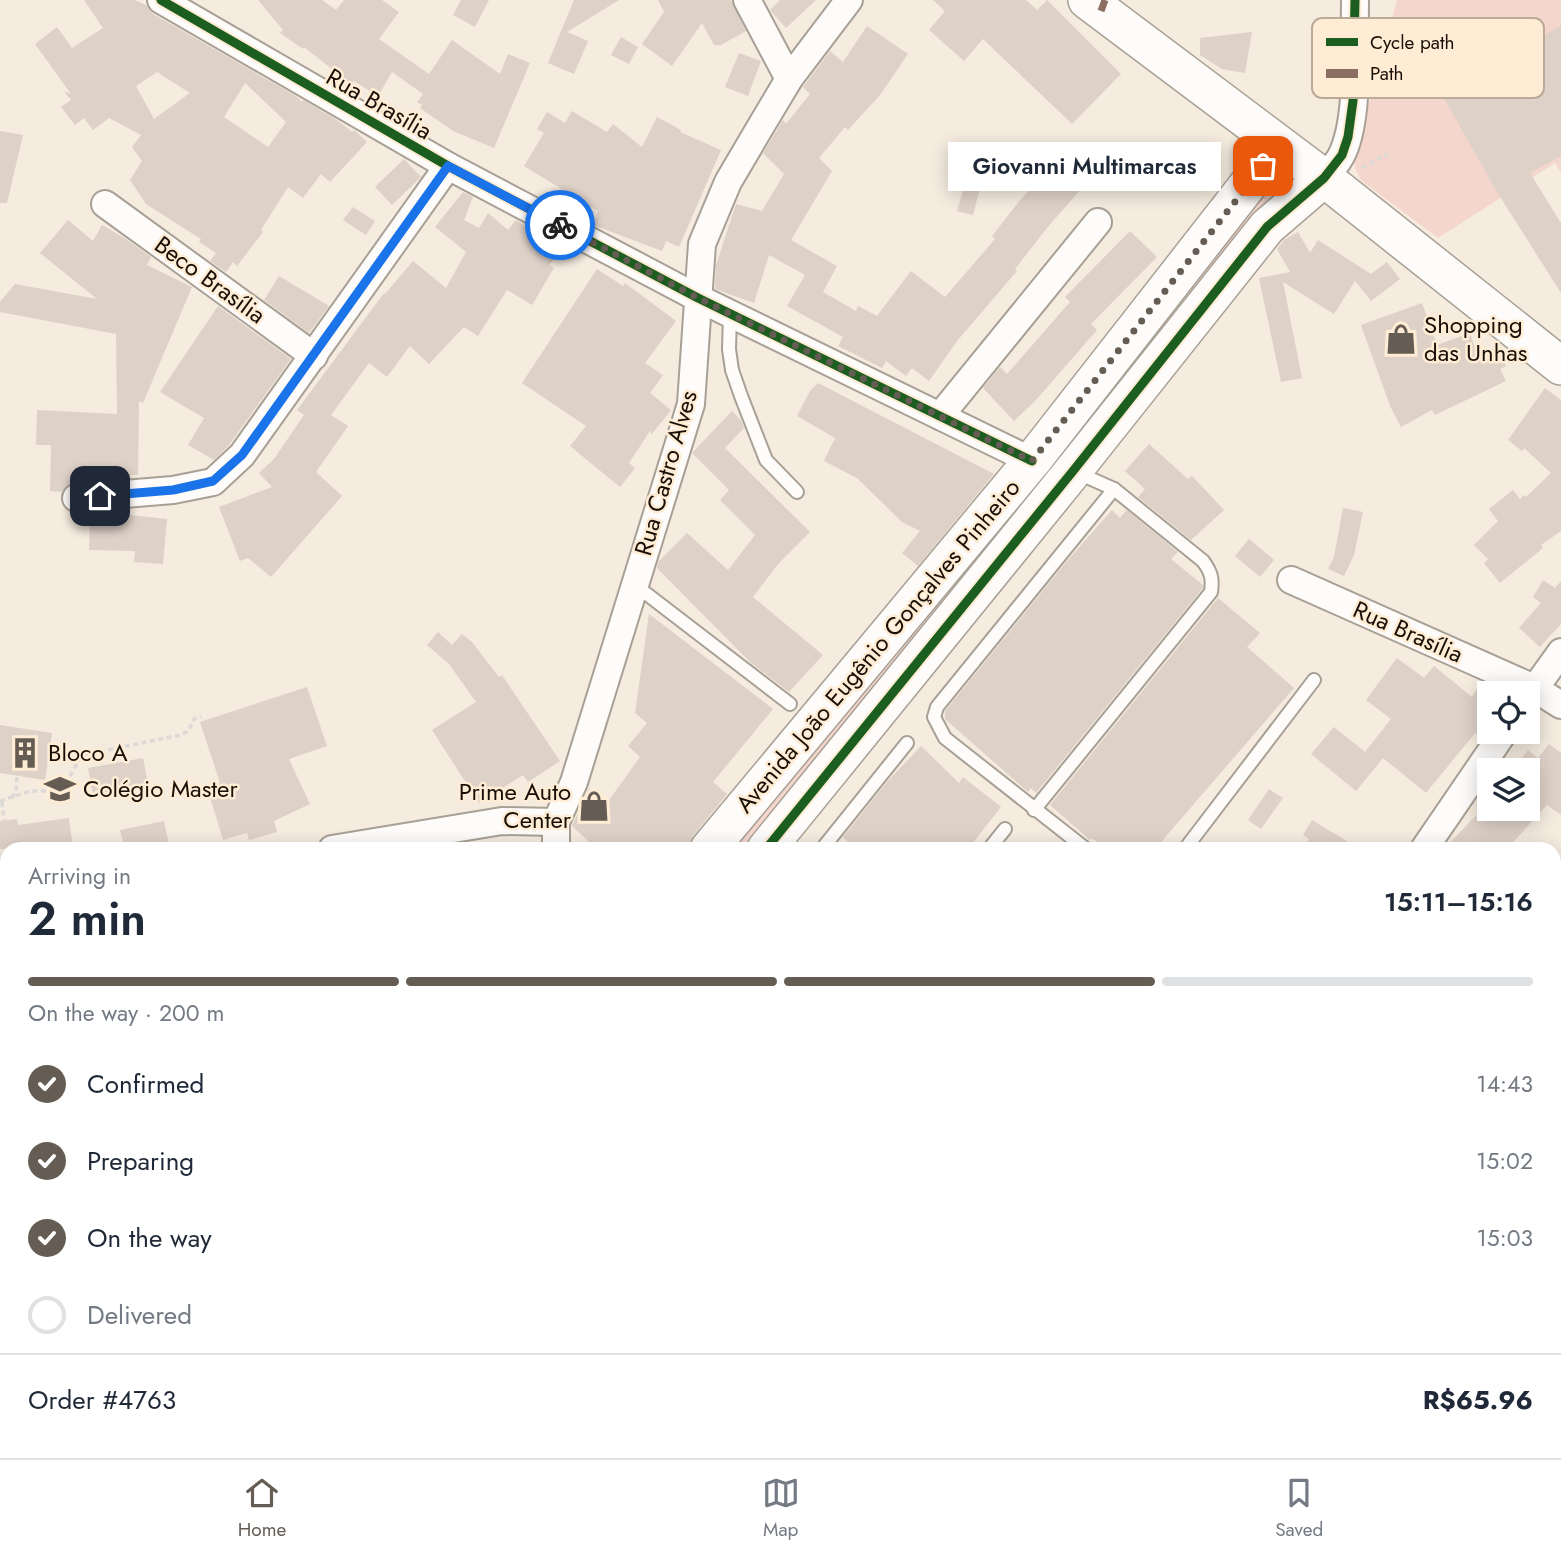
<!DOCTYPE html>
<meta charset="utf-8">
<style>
:root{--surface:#fff;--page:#f6f6f7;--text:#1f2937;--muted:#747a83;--line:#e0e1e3;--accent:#655d53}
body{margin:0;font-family:Jost,sans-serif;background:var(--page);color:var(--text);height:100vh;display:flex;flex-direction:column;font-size:26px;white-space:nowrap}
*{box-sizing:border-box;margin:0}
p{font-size:23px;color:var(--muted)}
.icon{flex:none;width:38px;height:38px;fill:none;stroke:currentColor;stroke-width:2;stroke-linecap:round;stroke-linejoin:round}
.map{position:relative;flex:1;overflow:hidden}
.panel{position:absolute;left:0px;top:842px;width:1561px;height:618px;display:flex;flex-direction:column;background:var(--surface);border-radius:21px 21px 0 0;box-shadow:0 4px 18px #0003}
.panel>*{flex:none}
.buttons{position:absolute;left:1477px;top:681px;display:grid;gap:14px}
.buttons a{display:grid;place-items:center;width:63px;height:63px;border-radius:0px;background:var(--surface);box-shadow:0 4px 18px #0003;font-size:35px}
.pin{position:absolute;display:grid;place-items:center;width:60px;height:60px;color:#fff;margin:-30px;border-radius:14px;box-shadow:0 4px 10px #0006}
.courier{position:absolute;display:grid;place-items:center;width:70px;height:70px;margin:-35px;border:5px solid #1a73e8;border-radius:50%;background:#fff;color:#222;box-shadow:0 2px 9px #0007}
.bubble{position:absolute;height:49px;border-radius:0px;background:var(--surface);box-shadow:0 4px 18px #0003;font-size:23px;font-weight:600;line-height:49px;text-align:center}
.summary em{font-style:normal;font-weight:600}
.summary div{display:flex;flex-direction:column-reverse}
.summary{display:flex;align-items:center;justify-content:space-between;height:119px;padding:0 28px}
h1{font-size:46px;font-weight:600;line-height:52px}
.bar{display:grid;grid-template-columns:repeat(4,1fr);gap:10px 7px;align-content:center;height:84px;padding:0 28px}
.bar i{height:9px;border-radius:5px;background:var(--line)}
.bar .active{background:var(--accent)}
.bar p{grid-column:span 4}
.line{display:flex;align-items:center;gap:18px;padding:0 28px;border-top:2px solid var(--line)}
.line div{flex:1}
ol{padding:0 28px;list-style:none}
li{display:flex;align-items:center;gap:21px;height:77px}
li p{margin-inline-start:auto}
li .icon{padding:7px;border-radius:50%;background:var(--accent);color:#fff;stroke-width:4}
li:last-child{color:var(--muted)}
li i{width:38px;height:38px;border:4px solid var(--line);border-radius:50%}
.tabs{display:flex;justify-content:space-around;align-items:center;height:98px;border-top:2px solid var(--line);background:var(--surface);font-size:19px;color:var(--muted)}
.tabs a{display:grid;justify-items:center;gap:4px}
.tabs .active{color:var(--accent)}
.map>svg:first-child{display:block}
.green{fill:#f4d6cd}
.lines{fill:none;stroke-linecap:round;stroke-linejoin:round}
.canal{stroke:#c5ccab;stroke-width:23}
.building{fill:#ded1c8;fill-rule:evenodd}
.lane-casing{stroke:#a8a095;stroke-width:16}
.street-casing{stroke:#a8a095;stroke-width:30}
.secondary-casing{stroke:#a8a095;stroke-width:40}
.path{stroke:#dcd9d6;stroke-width:3.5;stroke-dasharray:5 3.5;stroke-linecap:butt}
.lane{stroke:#fefcfa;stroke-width:12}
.street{stroke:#fefcfa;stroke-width:26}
.secondary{stroke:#fefcfa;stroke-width:37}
.quiet{stroke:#8d6e63;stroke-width:7;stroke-dasharray:14 7;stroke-linecap:butt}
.cycleway-casing{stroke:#ffecd5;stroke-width:13}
.cycleway{stroke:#1b5e20;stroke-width:9}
.done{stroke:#655d53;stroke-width:7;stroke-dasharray:0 12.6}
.route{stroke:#1a73e8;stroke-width:9}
.labels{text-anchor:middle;stroke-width:5;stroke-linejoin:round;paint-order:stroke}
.street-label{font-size:24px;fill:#181007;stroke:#ffecd5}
.poi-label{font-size:24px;fill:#181007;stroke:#ffecd5;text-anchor:start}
.key{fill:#ffecd5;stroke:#baaa97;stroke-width:2}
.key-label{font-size:19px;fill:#181007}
</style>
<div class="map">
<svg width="1561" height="1458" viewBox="0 0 1561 1458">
<rect width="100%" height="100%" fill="#f5ebdf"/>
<!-- green -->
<g class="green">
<path d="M1397 0H1561V173L1555 163 1438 238 1362 181 1356 171 1354 159Z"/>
<path d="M1270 165 1293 181 1105 406 743 849H719Z"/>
<path d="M7 1397V1452H255L256 1458H0V1400Z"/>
</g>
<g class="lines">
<!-- canal -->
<path class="canal" d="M564 1452 569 1458"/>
</g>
<!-- building -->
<g class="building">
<path d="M84 0H134L146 5 153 14 296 96 302 102 303 100 337 120 352 132 354 130 367 142 330 182 321 174 303 198 288 187 261 230 263 232 237 266 233 262 226 272 210 261 216 253 199 242 201 239 146 204 130 180 142 161 132 147 141 135 109 118 93 130 84 118 75 125 61 107 71 100 64 91 71 94 35 44 57 27 72 48 103 28ZM157 72 190 93 154 119 136 86ZM245 83 286 122 268 147 224 117Z"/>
<path d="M258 0H322L336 10 344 0H382L399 12 379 39 429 74 452 40 500 74 508 54 530 63 494 148 453 131 420 108 422 105 417 102 423 94 392 72 378 96 354 81 351 84 304 47 303 49 280 33 283 30Z"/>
<path d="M461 0H489L475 27 453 15Z"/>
<path d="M574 0H619L567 32 588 41 574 74 548 63Z"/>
<path d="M658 0H731L746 31 721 45H714L702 23 672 66 642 44 664 12Z"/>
<path d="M780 0H816L786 28 770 10Z"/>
<path d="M933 0H1026L1037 10 1047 0 1121 74 1072 124 983 39 964 61 929 30 945 11Z"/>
<path d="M867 26 908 54 880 95 848 130 845 127 819 158 832 171 791 240 837 266 823 292 856 311 858 306 877 316 911 271 945 297 995 239 992 236 1021 199 1055 163 1082 188 1047 228 1015 269 1017 271 957 341 929 381 912 368 906 376 886 361 882 368 838 346 843 337 787 306 805 275 769 255 754 303 715 289 716 265 736 204 762 211 784 174 763 153 783 120 786 124 810 94 803 87 830 51 843 62Z"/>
<path d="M1561 26V156L1530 173 1561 223V293L1497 192 1441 93Z"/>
<path d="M1252 32 1245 73 1222 69 1200 55V38Z"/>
<path d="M621 37 638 47 629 64 611 55Z"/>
<path d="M739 53 761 61 748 96 725 87Z"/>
<path d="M572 111 607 132 613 124 642 147 657 117 681 130 680 132 721 150 679 247 666 241 662 251 593 225 598 211 524 166 544 133 537 129 547 112 565 123Z"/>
<path d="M0 131 23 135 7 203H0Z"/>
<path d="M404 159 421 177 392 205 375 187Z"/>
<path d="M966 180 981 184 973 215 957 211Z"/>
<path d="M463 192 473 197 464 220 479 228 488 213 508 230 516 220 539 235 541 233 543 234 562 250 549 265 554 268 532 305 507 290 478 336 464 327 429 364 410 346 387 377 369 363 331 415 348 426 316 472 342 496 271 577 248 558 240 561 219 507 272 487 259 473 274 459 304 415 297 410 384 293 385 294 413 261 446 288 466 252 435 227Z"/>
<path d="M353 207 375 221 366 235 343 220Z"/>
<path d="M68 220 93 241 102 225 126 239 151 257 147 265 192 287 143 403 139 401 138 475H130V478L75 482 67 486 62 492 50 491 51 445H36L37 410 117 414 116 334 0 312V302L15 284 97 299 40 253Z"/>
<path d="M1130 231 1157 257 1091 324 1097 330 1035 401 1014 421 983 388 1000 367 1007 374 1070 302 1065 297Z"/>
<path d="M1298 232 1310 253 1318 240 1371 274 1387 262 1400 279 1371 301 1355 281 1334 314 1283 282 1302 378 1281 382 1259 278 1290 272 1277 249 1284 240Z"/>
<path d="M597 269 623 286 625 283 676 321 645 363 663 375 650 393 671 410 652 434 650 431 629 463 635 468 620 487 570 446 586 426 522 383Z"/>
<path d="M279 276 329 306 309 333 264 300Z"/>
<path d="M1422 303 1437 345 1470 333 1478 357 1496 347 1506 366 1500 369 1506 381 1435 415 1432 410 1401 427 1390 406 1361 325Z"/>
<path d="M218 306 291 359 229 445 214 460 188 445 204 418 160 392Z"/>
<path d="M818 383 994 474 918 566 902 553 920 531 902 522 857 478 824 461 835 438 797 416 810 391Z"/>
<path d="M1545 388 1561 400V531L1541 545 1543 548 1500 583 1484 563 1488 559 1474 545 1498 521 1489 509 1513 490 1520 499 1524 495 1526 497 1551 473 1524 448 1522 451 1508 440Z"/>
<path d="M732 411 741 420 744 428 725 448 810 532 779 563 753 597 823 655 789 692 750 662 657 568 659 561 687 533 728 570 755 535 720 500 729 490 692 453Z"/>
<path d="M1149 444 1188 479 1192 476 1224 510 1191 540 1138 497 1145 489 1125 471Z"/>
<path d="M1343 508 1363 512 1354 555 1344 576 1328 569 1334 557Z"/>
<path d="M129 509V515L167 519 163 564 134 562 135 551 89 550 90 513Z"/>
<path d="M1112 510 1120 518 1127 510 1178 552 1171 559 1203 585V588L1036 793 1031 788 1028 792 945 719V711L1067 561Z"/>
<path d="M1249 539 1274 560 1260 577 1235 556Z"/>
<path d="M1543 580 1555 588 1561 581V624L1540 647 1519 628 1541 603 1533 597Z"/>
<path d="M1218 598 1260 633 1247 647 1294 688 1155 849H1105L1092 838 1090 840 1050 805Z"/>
<path d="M649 614 773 709 713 782 727 794 693 836 689 849H581L588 841 572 826 589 788 607 803 640 757 628 746 647 723 635 713Z"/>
<path d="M438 632 452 645 462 634 472 642 499 677 502 675 560 761 528 782 523 775 479 803 432 730 476 702 449 664 427 645Z"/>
<path d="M1397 658 1424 678 1434 666 1472 697 1476 690 1489 698V721L1479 736 1475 733 1426 793 1383 758 1356 791 1311 754 1334 727 1365 752 1391 719 1366 700Z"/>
<path d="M307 687 327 746 289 759 310 804 274 821 277 832 249 840 247 833 223 840 207 787 220 783 200 722Z"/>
<path d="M0 725 52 733 45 780 0 773Z"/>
<path d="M1549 744 1561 753V815L1547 805 1507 849H1444L1489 802V808H1528V770H1513L1528 750 1538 758Z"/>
<path d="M921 746 959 783 963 777 1001 807 968 849H855L843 837 887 782Z"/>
<path d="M143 758 148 783 93 795 88 768Z"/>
<path d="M1269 789 1283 798 1261 829 1248 820Z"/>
<path d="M69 818 73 849H0V821L17 819 18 825Z"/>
<path d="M1312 820 1360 849H1303L1309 839 1303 835Z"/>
<path d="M164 821 170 849H125L120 830Z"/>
</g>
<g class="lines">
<defs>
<g id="lane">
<path d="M730 314 729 349 732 370 741 396 766 460 797 492"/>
<path d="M635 585 790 704"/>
<path d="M1034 810 1211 592C1213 578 1211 572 1203 561L1114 489 1078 473"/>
<path d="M822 849 907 743"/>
<path d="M989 849 1005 829"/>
<path d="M1086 849 945 738 934 717 937 707 1114 489"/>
<path d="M1185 849 1314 680"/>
</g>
<g id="street">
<path d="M161 0 448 166 698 298 1032 461"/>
<path d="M747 0 789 79"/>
<path d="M1324 178C1331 170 1339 162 1343 152 1360 113 1354 43 1355 0"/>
<path d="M105 204 314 356"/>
<path d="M940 416 1098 222"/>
<path d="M76 498 173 490 213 482 242 455 448 166"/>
<path d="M1291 580 1534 688 1561 705"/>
<path d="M1528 698 1561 652"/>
<path d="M332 849 502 821 556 822"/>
<path d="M556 849V822L574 782 691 404 702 244 728 182 758 131 789 79 849 0"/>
<path d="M1424 849 1504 732"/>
<path d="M0 894H7"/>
<path d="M1554 1217 1561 1209"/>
<path d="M1554 1417H1561"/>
<path d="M820 1452 821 1458"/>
<path d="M919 1452 925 1458"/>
<path d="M1435 1458V1452"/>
</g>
<g id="secondary">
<path d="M1087 0 1324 178 1561 366"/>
<path d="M709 849 1032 461 1279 145"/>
<path d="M766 849 1073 471 1267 227 1324 178"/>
<path d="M0 1339 7 1337"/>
<path d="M0 1398 7 1395"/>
<path d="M540 1452 545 1458"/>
<path d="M602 1452 605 1458"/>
</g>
</defs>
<!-- lane casing -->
<use href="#lane" class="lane-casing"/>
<!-- street casing -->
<use href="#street" class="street-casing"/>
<!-- secondary casing -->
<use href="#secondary" class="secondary-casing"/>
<!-- path -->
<g class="path">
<path d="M1362 168 1388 154"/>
<path d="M12 798 16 791 17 776"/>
<path d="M0 801 30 791H46L62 784 69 778 82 755 181 735 189 730 194 719 201 716"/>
<path d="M2 802 4 820"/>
<path d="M255 1452 256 1458"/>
</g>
<!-- lane -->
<use href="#lane" class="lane"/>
<!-- street -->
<use href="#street" class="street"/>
<!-- secondary -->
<use href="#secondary" class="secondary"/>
<!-- quiet -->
<path class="quiet" d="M1101 11 1105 0"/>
<defs>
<g id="cycleway">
<path d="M161 0 448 166 698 298 1032 461"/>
<path d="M766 849 1073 471 1267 227 1324 178 1342 155 1348 137 1353 101 1355 0"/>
</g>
</defs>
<!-- cycleway casing -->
<use href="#cycleway" class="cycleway-casing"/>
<!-- cycleway -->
<use href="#cycleway" class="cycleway"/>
</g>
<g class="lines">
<!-- done -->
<path class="done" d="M560 225 698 298 1032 461 1263 166"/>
<!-- route -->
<path class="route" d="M100 496 173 490 213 481 242 455 448 166 560 225"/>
</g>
<!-- icons -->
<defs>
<symbol id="shop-bare" viewBox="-9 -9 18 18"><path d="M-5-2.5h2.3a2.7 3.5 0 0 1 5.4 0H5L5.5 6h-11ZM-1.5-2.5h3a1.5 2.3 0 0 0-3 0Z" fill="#655d53" stroke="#ffecd5" stroke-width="2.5" paint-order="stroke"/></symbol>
<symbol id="building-bare" viewBox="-9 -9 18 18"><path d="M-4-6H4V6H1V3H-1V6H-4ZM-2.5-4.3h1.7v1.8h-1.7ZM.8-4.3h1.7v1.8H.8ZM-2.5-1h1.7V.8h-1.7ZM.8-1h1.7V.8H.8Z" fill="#655d53" stroke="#ffecd5" stroke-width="2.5" paint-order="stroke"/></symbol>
<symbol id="school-bare" viewBox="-9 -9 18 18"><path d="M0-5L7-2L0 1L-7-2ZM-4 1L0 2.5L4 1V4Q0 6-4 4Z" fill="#655d53" stroke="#ffecd5" stroke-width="2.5" paint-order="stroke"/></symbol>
</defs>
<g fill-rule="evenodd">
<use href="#shop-bare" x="1379" y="317" width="44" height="44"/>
<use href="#building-bare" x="3" y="731" width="44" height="44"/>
<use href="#school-bare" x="38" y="767" width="44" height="44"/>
<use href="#shop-bare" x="572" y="784" width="44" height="44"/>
</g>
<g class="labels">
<!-- street labels -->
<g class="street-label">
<text transform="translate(379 104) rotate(30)" y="8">Rua Brasília</text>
<text transform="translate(210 280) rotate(36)" y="8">Beco Brasília</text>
<text transform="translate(666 473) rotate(-74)" y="8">Rua Castro Alves</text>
<text transform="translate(1408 632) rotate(24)" y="8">Rua Brasília</text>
<text transform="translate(878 646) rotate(-50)" y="8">Avenida João Eugênio Gonçalves Pinheiro</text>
</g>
<!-- poi labels -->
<g class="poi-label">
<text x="1424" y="333">Shopping<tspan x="1424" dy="28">das Unhas</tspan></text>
<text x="48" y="761">Bloco A</text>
<text x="83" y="797">Colégio Master</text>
<text x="571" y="800" text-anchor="end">Prime Auto<tspan x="571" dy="28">Center</tspan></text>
</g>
</g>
<!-- legend -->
<rect x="1312" y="18" width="232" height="80" rx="10" class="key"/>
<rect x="1326" y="38" width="32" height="8" fill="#1b5e20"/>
<rect x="1326" y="69" width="32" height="9" fill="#8d6e63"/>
<g class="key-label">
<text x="1370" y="49">Cycle path</text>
<text x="1370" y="80">Path</text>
</g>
</svg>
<div class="buttons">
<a><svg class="icon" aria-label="locate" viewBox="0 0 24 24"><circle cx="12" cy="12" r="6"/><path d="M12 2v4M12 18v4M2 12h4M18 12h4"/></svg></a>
<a><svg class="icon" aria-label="layers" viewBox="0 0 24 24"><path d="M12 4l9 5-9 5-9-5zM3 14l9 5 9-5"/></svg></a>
</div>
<div class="pin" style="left:1263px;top:166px;background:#ea580c"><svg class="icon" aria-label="bag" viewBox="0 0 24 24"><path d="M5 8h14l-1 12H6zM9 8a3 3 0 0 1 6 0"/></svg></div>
<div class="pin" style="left:100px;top:496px;background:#1f2937"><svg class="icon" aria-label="home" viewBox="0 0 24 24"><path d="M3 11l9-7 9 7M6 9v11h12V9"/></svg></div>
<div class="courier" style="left:560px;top:225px"><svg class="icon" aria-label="bike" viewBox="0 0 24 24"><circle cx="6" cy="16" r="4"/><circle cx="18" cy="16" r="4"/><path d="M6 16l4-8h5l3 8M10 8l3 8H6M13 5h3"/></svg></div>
<div class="bubble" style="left:948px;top:142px;width:273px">Giovanni Multimarcas</div>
<section class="panel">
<div class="summary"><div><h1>2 min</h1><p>Arriving in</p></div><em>15:11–15:16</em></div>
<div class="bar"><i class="active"></i><i class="active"></i><i class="active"></i><i></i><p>On the way · 200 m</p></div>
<ol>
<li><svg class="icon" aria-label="check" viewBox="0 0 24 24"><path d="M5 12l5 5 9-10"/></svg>Confirmed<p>14:43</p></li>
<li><svg class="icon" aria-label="check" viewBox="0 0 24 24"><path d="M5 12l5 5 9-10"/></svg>Preparing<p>15:02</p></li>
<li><svg class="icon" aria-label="check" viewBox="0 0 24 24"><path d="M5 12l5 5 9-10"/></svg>On the way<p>15:03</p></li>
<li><i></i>Delivered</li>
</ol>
<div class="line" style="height:91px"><div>Order #4763</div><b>R$65.96</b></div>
</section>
</div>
<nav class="tabs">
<a class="active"><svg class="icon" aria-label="home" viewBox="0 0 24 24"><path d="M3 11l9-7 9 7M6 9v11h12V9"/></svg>Home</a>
<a><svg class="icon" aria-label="map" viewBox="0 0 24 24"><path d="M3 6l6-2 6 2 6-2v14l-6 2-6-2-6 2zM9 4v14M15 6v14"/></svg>Map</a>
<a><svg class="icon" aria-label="saved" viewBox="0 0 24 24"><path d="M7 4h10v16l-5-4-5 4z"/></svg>Saved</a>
</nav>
